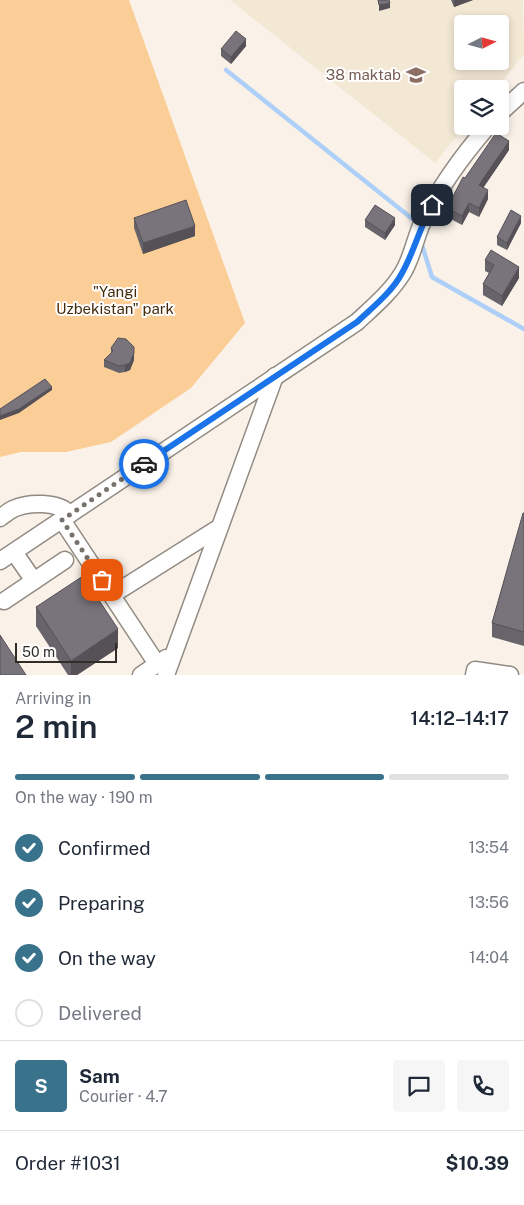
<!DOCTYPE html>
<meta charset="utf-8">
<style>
:root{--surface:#fff;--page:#f6f6f7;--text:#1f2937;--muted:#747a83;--line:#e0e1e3;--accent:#38728b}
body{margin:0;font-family:"Public Sans",sans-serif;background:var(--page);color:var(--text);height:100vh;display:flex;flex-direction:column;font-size:19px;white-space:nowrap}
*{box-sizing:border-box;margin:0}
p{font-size:16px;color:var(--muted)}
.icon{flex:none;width:28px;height:28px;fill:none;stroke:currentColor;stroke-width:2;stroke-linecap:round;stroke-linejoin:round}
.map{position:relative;height:675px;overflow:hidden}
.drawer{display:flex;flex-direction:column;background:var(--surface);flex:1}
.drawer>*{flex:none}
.needle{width:32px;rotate:84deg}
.fabs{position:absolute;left:454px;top:15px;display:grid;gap:10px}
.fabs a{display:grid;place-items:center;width:55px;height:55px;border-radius:5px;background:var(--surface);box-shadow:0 2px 8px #0003;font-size:25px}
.scale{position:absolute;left:15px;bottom:12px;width:102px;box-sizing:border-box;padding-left:5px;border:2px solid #302d29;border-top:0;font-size:14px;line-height:18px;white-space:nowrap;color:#302d29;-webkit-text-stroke:4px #fff;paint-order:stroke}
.pin{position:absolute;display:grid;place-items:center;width:42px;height:42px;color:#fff;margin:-21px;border-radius:10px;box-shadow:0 2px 8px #0006}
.courier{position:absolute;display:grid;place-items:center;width:50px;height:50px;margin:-25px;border:4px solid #1a73e8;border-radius:50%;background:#fff;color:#222;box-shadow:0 1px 6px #0007}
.summary em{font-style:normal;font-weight:600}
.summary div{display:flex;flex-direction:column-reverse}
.summary{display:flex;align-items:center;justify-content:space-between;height:85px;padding:0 15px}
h1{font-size:32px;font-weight:600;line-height:38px}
.bar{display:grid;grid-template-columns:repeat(4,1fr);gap:8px 5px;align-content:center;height:60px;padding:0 15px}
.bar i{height:6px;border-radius:4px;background:var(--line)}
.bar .on{background:var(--accent)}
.bar p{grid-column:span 4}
.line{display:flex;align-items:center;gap:12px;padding:0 15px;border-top:1px solid var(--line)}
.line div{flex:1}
.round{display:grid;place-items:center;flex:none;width:52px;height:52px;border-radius:5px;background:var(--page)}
ol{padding:0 15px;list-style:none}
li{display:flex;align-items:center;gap:15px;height:55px}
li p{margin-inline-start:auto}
li .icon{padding:5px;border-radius:50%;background:var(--accent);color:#fff;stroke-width:4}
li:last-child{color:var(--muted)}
li i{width:28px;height:28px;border:2px solid var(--line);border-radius:50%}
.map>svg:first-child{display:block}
.education{fill:#f3e8d4;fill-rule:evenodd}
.green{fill:#fcce97}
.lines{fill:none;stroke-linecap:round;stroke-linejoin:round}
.stream{stroke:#aecff7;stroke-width:4.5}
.minor-casing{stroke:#928b83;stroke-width:19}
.minor{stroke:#fff;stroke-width:16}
.wall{fill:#68646b}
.shaded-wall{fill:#555157}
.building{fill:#79747c;stroke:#555157}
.done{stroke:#77726c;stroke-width:5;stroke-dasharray:0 9}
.route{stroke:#1a73e8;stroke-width:6}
.labels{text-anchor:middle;stroke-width:4;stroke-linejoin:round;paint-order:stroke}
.education-label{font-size:15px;fill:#785e54;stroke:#fff;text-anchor:end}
.park-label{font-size:15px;fill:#432b0c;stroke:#fff}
</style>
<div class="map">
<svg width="524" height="675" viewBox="0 0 524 675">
<rect width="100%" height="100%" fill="#faf2e9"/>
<!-- education -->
<path class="education" d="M230 0H523L524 54 496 89H462V126H465L435 163ZM462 24H500V61H462Z"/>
<!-- green -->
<path class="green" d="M0 0H129L245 323 191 388 111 442 66 452H21L0 457Z"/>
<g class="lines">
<!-- stream -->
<g class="stream">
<path d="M226 70 415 221 416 225"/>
<path d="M421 242 432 277 524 329"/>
</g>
<defs>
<g id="minor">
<path d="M500 113 524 91"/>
<path d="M0 518C4 515 9 511 13 509 28 502 58 501 70 514"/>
<path d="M62 520 157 664"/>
<path d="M14 552 34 581"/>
<path d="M0 561 357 322C373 307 390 293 402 274 412 259 415 238 423 221 440 186 462 156 488 126"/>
<path d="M112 595 220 527"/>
<path d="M4 601 65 560"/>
<path d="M141 675 166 658"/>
<path d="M166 675 275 376"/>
<path d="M474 675 475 670 510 675"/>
</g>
</defs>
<!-- minor casing -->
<use href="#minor" class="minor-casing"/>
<!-- minor -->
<use href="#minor" class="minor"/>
</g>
<!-- wall -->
<g class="wall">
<path d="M451 0H473L454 7Z"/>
<path d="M246 46 231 64 221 56V49Z"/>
<path d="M509 150 483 188 488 199 479 217 469 212 462 225 447 217V208L465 178Z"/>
<path d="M134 218 195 236 143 254 134 228Z"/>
<path d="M365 220 395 225 385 240 365 227Z"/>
<path d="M521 223 507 250 497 245V237Z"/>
<path d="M485 260 519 278 502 306 483 295V284L489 273 485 271Z"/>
<path d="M111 348 134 360 130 370 125 372 119 373 104 367V360L111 353Z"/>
<path d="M524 513V646L492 637V623Z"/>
<path d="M36 607 118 648 77 675H68L36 626Z"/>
</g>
<!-- shaded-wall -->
<g class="shaded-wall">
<path d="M454 0H473L454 7Z"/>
<path d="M390 3V8L379 11V5Z"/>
<path d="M246 39V46L231 64V57Z"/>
<path d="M509 141V150L479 194V185Z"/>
<path d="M488 190V199L479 217V208Z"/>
<path d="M469 203V212L462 225V216Z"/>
<path d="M521 216V223L507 250V243Z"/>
<path d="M395 218V225L385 240V233Z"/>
<path d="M195 226V236L143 254V243Z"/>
<path d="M519 267V278L502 306V296Z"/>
<path d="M134 353V360L130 370 125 372V365Z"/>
<path d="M52 387V390L19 413 0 420V416Z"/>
<path d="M118 629V648L77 675H71V661Z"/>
</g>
<!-- building -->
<g class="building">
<path d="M378 0H389L390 3 379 5Z"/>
<path d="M236 31 246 39 231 57 221 49Z"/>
<path d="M496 133 509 141 479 185 488 190 479 208 469 203 462 216 447 208 463 177 465 178Z"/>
<path d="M186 200 195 226 143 243 134 218Z"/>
<path d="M375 205 395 218 385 233 365 220Z"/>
<path d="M511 210 521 216 507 243 497 237Z"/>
<path d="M491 250 519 267 502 296 483 284 494 265 485 260Z"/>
<path d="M118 338 126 339 134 347V353L130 363 125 365 119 366 104 360 113 351 111 348Z"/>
<path d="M45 379 52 387 19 409 0 416V409Z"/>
<path d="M523 513H524V632L492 623Z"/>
<path d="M83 576 118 629 71 661 36 607Z"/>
<path d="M0 635 26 675H0Z"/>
</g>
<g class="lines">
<!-- done -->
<path class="done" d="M102 580 62 520 144 464"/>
<!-- route -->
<path class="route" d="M144 464 357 322C373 307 392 292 402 273 414 252 420 227 432 205"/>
</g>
<!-- icons -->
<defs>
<symbol id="school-bare" viewBox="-9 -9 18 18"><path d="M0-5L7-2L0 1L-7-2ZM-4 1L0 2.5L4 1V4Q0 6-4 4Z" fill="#8d6e63" stroke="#fff" stroke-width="2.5" paint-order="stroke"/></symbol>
</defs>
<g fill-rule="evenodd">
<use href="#school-bare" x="402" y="61" width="28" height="28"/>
</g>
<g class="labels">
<!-- education labels -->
<g class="education-label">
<text x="401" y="80">38 maktab</text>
</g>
<!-- park labels -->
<g class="park-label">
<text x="115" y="297">"Yangi<tspan x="115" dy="17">Uzbekistan" park</tspan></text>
</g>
</g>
</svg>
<div class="fabs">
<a><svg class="needle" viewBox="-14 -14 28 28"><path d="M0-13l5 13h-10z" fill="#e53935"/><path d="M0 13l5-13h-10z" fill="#747a83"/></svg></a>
<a><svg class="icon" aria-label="layers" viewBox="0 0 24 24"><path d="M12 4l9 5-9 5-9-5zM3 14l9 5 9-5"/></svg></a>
</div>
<div class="scale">50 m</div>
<div class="pin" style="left:102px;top:580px;background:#ea580c"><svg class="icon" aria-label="bag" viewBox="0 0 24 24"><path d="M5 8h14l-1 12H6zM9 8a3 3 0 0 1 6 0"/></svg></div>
<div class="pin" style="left:432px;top:205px;background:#1f2937"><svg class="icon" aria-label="home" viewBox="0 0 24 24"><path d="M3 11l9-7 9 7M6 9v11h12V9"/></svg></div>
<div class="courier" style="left:144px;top:464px"><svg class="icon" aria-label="car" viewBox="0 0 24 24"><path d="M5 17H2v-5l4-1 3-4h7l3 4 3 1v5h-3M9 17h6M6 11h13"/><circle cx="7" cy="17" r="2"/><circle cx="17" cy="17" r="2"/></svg></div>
</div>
<section class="drawer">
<div class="summary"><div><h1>2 min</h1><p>Arriving in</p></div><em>14:12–14:17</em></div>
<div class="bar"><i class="on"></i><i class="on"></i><i class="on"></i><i></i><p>On the way · 190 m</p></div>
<ol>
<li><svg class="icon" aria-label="check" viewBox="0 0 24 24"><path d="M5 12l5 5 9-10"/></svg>Confirmed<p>13:54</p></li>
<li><svg class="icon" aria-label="check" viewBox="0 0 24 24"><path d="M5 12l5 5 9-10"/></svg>Preparing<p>13:56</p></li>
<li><svg class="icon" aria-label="check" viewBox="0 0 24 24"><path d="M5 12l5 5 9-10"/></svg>On the way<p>14:04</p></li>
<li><i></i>Delivered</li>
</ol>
<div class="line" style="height:90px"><b class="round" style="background:var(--accent);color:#fff">S</b><div><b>Sam</b><p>Courier · 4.7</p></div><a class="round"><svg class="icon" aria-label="chat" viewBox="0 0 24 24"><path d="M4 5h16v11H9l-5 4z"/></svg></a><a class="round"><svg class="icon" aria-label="phone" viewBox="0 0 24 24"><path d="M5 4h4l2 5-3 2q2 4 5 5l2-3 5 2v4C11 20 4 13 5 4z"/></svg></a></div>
<div class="line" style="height:65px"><div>Order #1031</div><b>$10.39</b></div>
</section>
